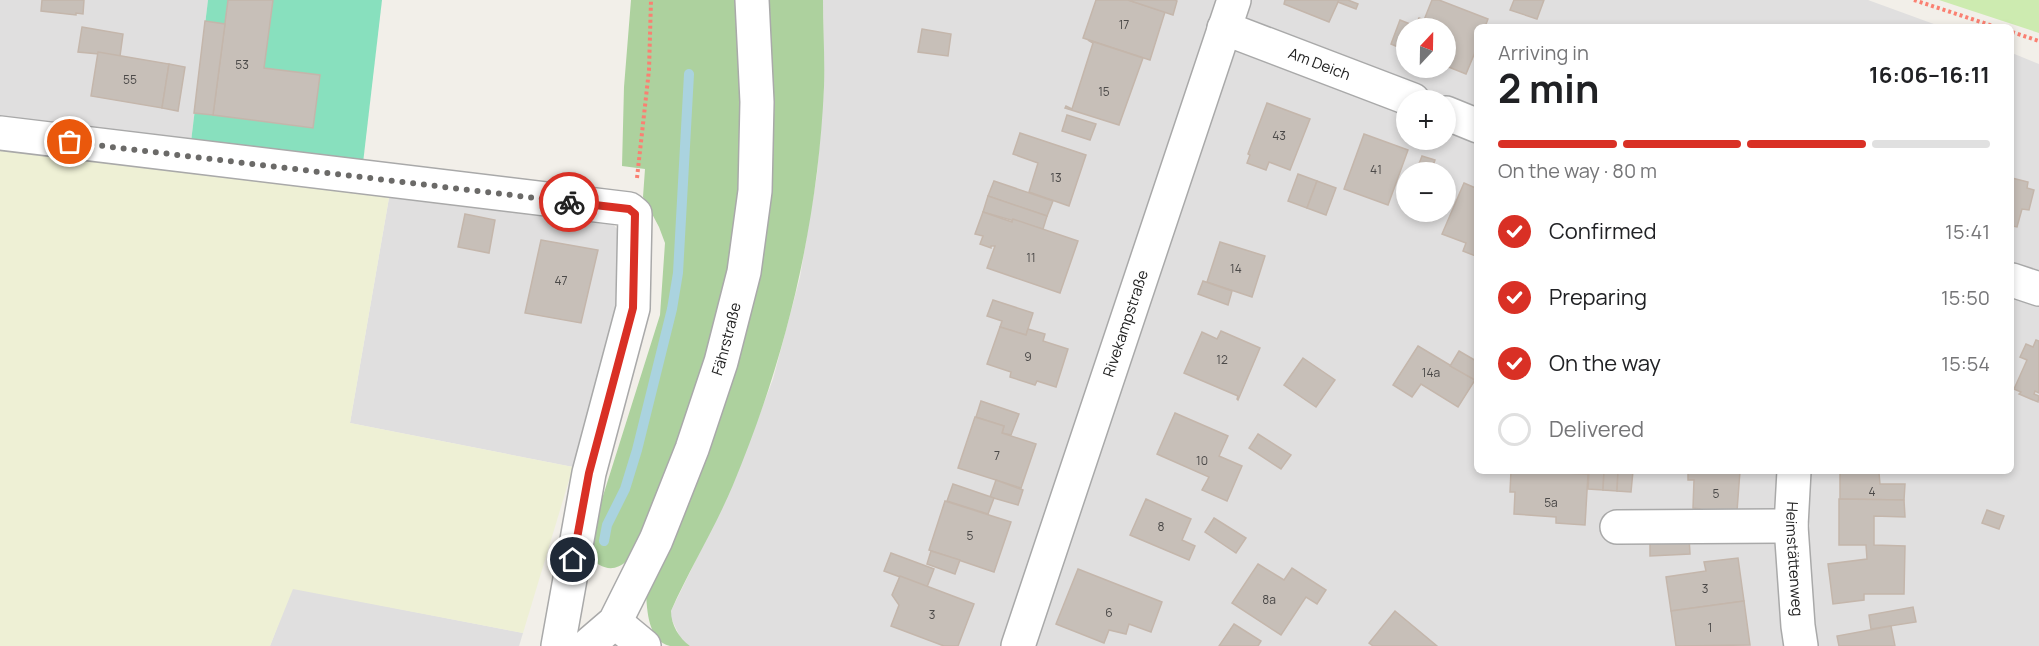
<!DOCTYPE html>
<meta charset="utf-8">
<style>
:root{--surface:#fff;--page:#f6f6f6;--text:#202124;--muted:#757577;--line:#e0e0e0;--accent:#d93025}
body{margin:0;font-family:Manrope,sans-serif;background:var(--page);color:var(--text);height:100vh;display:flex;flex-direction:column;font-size:22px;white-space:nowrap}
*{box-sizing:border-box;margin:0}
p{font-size:20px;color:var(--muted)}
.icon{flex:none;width:33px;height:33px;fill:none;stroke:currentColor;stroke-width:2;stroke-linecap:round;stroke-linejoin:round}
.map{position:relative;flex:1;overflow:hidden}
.panel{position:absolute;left:1474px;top:24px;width:540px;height:450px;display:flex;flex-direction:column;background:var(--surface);border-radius:9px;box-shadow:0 3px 9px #0003}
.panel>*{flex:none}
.needle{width:39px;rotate:22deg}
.tools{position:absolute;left:1396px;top:18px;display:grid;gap:12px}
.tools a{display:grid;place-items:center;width:60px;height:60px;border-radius:50%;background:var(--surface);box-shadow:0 3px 9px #0003;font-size:30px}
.pin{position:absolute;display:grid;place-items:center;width:51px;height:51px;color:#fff;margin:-26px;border:3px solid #fff;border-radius:50%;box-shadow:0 2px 6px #0007}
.courier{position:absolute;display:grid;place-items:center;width:60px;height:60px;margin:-30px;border:4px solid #d93025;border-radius:50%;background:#fff;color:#222;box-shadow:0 2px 8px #0007}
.headline em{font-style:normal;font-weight:700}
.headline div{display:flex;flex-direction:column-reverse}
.headline{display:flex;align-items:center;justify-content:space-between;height:102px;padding:0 24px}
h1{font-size:39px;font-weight:700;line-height:45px}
.bar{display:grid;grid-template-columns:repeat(4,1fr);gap:9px 6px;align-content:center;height:72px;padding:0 24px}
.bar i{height:8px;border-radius:4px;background:var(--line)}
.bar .selected{background:var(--accent)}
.bar p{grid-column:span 4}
ol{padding:0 24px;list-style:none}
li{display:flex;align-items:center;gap:18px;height:66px}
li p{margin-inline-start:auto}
li .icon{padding:6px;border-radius:50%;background:var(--accent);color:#fff;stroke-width:4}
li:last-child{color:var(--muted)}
li i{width:33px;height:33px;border:3px solid var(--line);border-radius:50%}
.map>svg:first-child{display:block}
.residential{fill:#e0dfdf;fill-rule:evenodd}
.farmland{fill:#eef0d5}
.grass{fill:#cdebb0}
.forest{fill:#add19e}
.pitch{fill:#88e0be}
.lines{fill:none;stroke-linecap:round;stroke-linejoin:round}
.stream{stroke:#aad3df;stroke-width:10}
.building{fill:#c7bfb8;stroke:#c4b6ab;stroke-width:1.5}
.minor-casing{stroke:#a9a9a9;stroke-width:36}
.path{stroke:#fa8072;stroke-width:4;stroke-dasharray:3 3;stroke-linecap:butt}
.minor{stroke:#fff;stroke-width:33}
.done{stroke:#6b6a68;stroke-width:6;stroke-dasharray:0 10.8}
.route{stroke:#d93025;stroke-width:8}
.labels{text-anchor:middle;stroke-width:4.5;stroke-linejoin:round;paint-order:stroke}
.number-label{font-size:12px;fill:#4b4948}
.street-label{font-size:15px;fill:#222;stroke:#fff}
</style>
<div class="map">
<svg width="2039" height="646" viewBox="0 0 2039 646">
<rect width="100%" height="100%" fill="#f2efe9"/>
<!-- residential -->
<g class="residential">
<path d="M0 0H208L191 142 0 118Z"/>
<path d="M823 0H1868L1942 27H1478V471H2012V53L2039 64V646H690L681 639 671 618V611L733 484 773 379 800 277 817 174 824 85ZM1407 28H1446V68H1407ZM1407 100H1446V140H1407ZM1407 172H1446V212H1407Z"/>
<path d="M390 192 608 219 628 241 624 303 573 467 350 423Z"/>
<path d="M292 588 523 633 519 646H270Z"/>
</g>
<!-- farmland -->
<path class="farmland" d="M0 143 390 192 350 423 573 467 523 633 293 589 270 646H0Z"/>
<!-- grass -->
<path class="grass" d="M1939 0H2039V33Z"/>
<!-- forest -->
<g class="forest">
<path d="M631 0H743L748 118 725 316 645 543C623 566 612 581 585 553L660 315 665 243 659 227 643 197 645 169 622 166 624 87Z"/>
<path d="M763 0H823C823 29 825 58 824 87 818 224 786 358 733 485 715 528 690 568 671 611 671 625 679 638 690 646 684 646 676 646 670 646 648 641 647 610 646 593L717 403Z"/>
</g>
<!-- pitch -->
<path class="pitch" d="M208 0H382L363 163 191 142Z"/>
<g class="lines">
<!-- stream -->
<path class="stream" d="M604 541 607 525 625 489 637 450 672 309 678 273 689 74"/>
</g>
<!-- building -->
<g class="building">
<path d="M42 0H84L83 14 76 13V15L41 11Z"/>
<path d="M228 0H273L264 68 320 75 313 128 213 115Z"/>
<path d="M1096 0H1128L1165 12 1150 60 1083 38Z"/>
<path d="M1128 0H1175L1177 1 1173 15Z"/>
<path d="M1285 0H1339L1329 22 1284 4Z"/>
<path d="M1339 0H1348L1358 4 1356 9 1338 2Z"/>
<path d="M1432 0H1439L1488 19 1485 27H1478V45L1466 74 1446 66V28H1435L1437 25 1424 20Z"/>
<path d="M1514 0H1544L1537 19 1510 10Z"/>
<path d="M1419 18 1437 25 1435 28H1414Z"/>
<path d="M1400 20 1415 26 1414 28H1407L1405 50 1391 44Z"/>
<path d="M205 21 225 24 213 115 194 113Z"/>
<path d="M82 27 123 34 120 56 78 52Z"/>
<path d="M922 29 951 34 948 56 918 52Z"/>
<path d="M1088 40 1143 58 1119 125 1065 108 1066 106 1072 109 1093 43Z"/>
<path d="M98 52 169 64 162 108 91 96Z"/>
<path d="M169 64 185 67 178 111 162 108Z"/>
<path d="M1267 103 1310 119 1290 170 1269 162 1266 170 1247 163 1250 155 1248 154Z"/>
<path d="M1067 115 1096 124 1090 140 1062 131Z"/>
<path d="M1020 133 1086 155 1069 206 1029 192 1038 163 1013 154Z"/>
<path d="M1364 134 1408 150 1388 205 1344 189Z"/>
<path d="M1422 156 1435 160 1431 172H1416Z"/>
<path d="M1298 174 1317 181 1307 208 1288 201Z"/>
<path d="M2012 178 2028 182 2027 188 2034 190 2029 210 2022 209 2017 227 2012 226Z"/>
<path d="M994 181 1053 201 1047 216 988 196Z"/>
<path d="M1317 181 1336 188 1326 215 1307 208Z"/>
<path d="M1464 183 1478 189V257L1463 251 1466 243 1442 234Z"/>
<path d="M988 196 1047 216 1043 229 983 212Z"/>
<path d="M983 212 1012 222 1013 219 1078 241 1060 293 987 268 995 246H991V248L980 244 983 236 975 234Z"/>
<path d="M465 214 495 220 489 253 458 247Z"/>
<path d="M541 240 598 250 581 323 525 313Z"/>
<path d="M1220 242 1265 256 1252 297 1207 282Z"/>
<path d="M1203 281 1232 291 1228 305 1198 294Z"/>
<path d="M993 300 1033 313 1026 335 1000 327 1002 321 987 316Z"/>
<path d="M1000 327 1026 335 1028 329 1045 334 1043 341 1068 349 1056 387 1037 381 1035 385 1010 377 1011 372 987 364Z"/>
<path d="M1221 331 1260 348 1238 400 1237 399 1238 396 1184 373 1202 332 1217 339Z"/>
<path d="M2036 340 2039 341V393L2035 391 2034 394 2039 396 2038 402 2019 394 2021 392 2014 389 2027 360 2020 357 2026 344 2033 347Z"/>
<path d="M1418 346 1475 380 1458 407 1421 384 1412 397 1393 385Z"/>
<path d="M1459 351 1478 362V376L1475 380 1450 366Z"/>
<path d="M1303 358 1335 380 1316 407 1284 385Z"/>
<path d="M981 401 1019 414 1011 435 1002 433 1004 426 976 417Z"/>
<path d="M1175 413 1228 436 1219 456 1242 466 1227 501 1202 490 1209 477 1157 454Z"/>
<path d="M975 417 1004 426 1002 433 1036 444 1021 488 958 468Z"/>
<path d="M1258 434 1291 455 1281 469 1249 448Z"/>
<path d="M1511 471 1588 474 1585 525 1556 523V517L1514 514 1515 492H1510Z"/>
<path d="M1589 471H1604L1603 490 1588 489Z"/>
<path d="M1604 471H1618L1617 491 1603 490Z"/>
<path d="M1618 471H1633L1631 492 1617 491Z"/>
<path d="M1688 471H1740L1737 511 1711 510V515H1700V509L1693 508 1694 480H1688Z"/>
<path d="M1840 471H1875V473H1879L1880 484H1905L1904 500 1840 499Z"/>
<path d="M996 480 1023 490 1018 505 990 497Z"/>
<path d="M953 484 994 498 988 514 947 501Z"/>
<path d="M1146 499 1191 519 1182 540 1195 546 1189 560 1130 535Z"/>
<path d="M1839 499 1904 500 1905 517 1874 516V545L1905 546 1904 594H1864V600L1833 604 1828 564 1867 559 1866 545H1839Z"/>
<path d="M945 501 1011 522 994 572 929 550Z"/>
<path d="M1987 510 2004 516 1999 529 1982 523Z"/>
<path d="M1214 518 1246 538 1236 553 1205 532Z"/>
<path d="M1689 537 1690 554 1650 556V538Z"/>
<path d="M931 551 960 560 955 574 927 564Z"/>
<path d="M891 553 934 569 927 587 884 571Z"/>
<path d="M1738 558 1744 601 1671 611 1666 577 1706 571 1704 562Z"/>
<path d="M1258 564 1284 580 1292 568 1326 590 1317 604 1306 597 1281 635 1232 603Z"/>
<path d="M1078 569 1162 602 1151 632 1129 624 1126 634 1109 630 1104 643 1056 624Z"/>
<path d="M900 576 974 604 958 646H944L891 626 899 605 892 595Z"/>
<path d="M1744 601 1750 645 1676 646 1671 611Z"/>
<path d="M1913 607 1916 622 1871 629 1869 615Z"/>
<path d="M1395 611 1437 646H1373L1369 643Z"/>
<path d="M1234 624 1261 641 1258 646H1219Z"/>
<path d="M1891 626 1895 646H1839L1837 636Z"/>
</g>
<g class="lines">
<defs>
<g id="minor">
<path id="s1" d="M1224 28 1413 100"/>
<path d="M1446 113 1478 126"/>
<path d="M0 133 629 209 635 214 633 308 589 473 558 646"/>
<path d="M2012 280 2039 289"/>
<path id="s2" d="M1794 471 1791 526 1798 626 1801 646"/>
<path d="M1617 527 1791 526"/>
<path d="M615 622 644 646"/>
<path id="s3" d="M587 646 615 622 656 540 692 449 721 362 744 272 755 191 757 102 752 0"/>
<path id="s4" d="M1018 646 1234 0"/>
</g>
</defs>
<!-- minor casing -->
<use href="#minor" class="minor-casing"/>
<!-- path -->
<g class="path">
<path d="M1914 0 1996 27"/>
<path d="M2012 32 2039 41"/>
<path d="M637 178 649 70 651 0"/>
</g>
<!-- minor -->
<use href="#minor" class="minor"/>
</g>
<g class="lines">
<!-- done -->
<path class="done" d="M70 142 569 202"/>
<!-- route -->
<path class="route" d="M569 202 629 209 635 214 633 308 589 473 573 560"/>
</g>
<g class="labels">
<!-- number labels -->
<g class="number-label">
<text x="1124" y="29">17</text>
<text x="242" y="69">53</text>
<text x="130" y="84">55</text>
<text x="1104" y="96">15</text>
<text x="1279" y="140">43</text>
<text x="1376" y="174">41</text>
<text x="1056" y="182">13</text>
<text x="1031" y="262">11</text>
<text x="1236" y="273">14</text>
<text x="561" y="285">47</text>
<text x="1028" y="361">9</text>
<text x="1222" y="364">12</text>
<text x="1431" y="377">14a</text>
<text x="997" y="460">7</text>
<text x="1202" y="465">10</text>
<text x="1872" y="496">4</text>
<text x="1716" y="498">5</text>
<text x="1551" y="507">5a</text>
<text x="1161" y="531">8</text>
<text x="970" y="540">5</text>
<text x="1705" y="593">3</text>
<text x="1269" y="604">8a</text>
<text x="1109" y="617">6</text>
<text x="932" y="619">3</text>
<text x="1710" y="632">1</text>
</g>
<!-- street labels -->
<g class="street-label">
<text dy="5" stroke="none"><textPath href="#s1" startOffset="102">Am Deich</textPath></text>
<text dy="5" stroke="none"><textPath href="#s4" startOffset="340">Rivekampstraße</textPath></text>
<text dy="5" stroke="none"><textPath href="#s3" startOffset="342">Fährstraße</textPath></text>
<text dy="5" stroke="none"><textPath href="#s2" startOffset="88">Heimstättenweg</textPath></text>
</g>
</g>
</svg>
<div class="tools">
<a><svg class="needle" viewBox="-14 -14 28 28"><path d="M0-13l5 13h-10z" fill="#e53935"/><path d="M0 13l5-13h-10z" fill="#757577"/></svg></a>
<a>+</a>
<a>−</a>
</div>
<div class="pin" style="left:70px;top:142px;background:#ea580c"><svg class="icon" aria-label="bag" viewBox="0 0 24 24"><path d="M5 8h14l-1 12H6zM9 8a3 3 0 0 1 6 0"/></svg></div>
<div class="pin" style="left:573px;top:560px;background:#1f2937"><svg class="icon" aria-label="home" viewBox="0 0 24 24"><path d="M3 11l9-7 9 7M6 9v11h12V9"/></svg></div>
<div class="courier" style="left:569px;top:202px"><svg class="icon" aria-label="bike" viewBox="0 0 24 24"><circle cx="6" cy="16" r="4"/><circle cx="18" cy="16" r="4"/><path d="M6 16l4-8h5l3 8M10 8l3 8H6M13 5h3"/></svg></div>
<section class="panel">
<div class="headline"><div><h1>2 min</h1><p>Arriving in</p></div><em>16:06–16:11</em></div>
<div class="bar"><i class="selected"></i><i class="selected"></i><i class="selected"></i><i></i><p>On the way · 80 m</p></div>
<ol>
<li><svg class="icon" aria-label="check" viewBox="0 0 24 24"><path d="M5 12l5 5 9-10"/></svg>Confirmed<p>15:41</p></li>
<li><svg class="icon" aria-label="check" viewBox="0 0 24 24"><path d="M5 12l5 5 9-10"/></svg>Preparing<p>15:50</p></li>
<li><svg class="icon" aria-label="check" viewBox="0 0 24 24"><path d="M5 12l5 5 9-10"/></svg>On the way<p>15:54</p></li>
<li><i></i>Delivered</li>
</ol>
</section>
</div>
